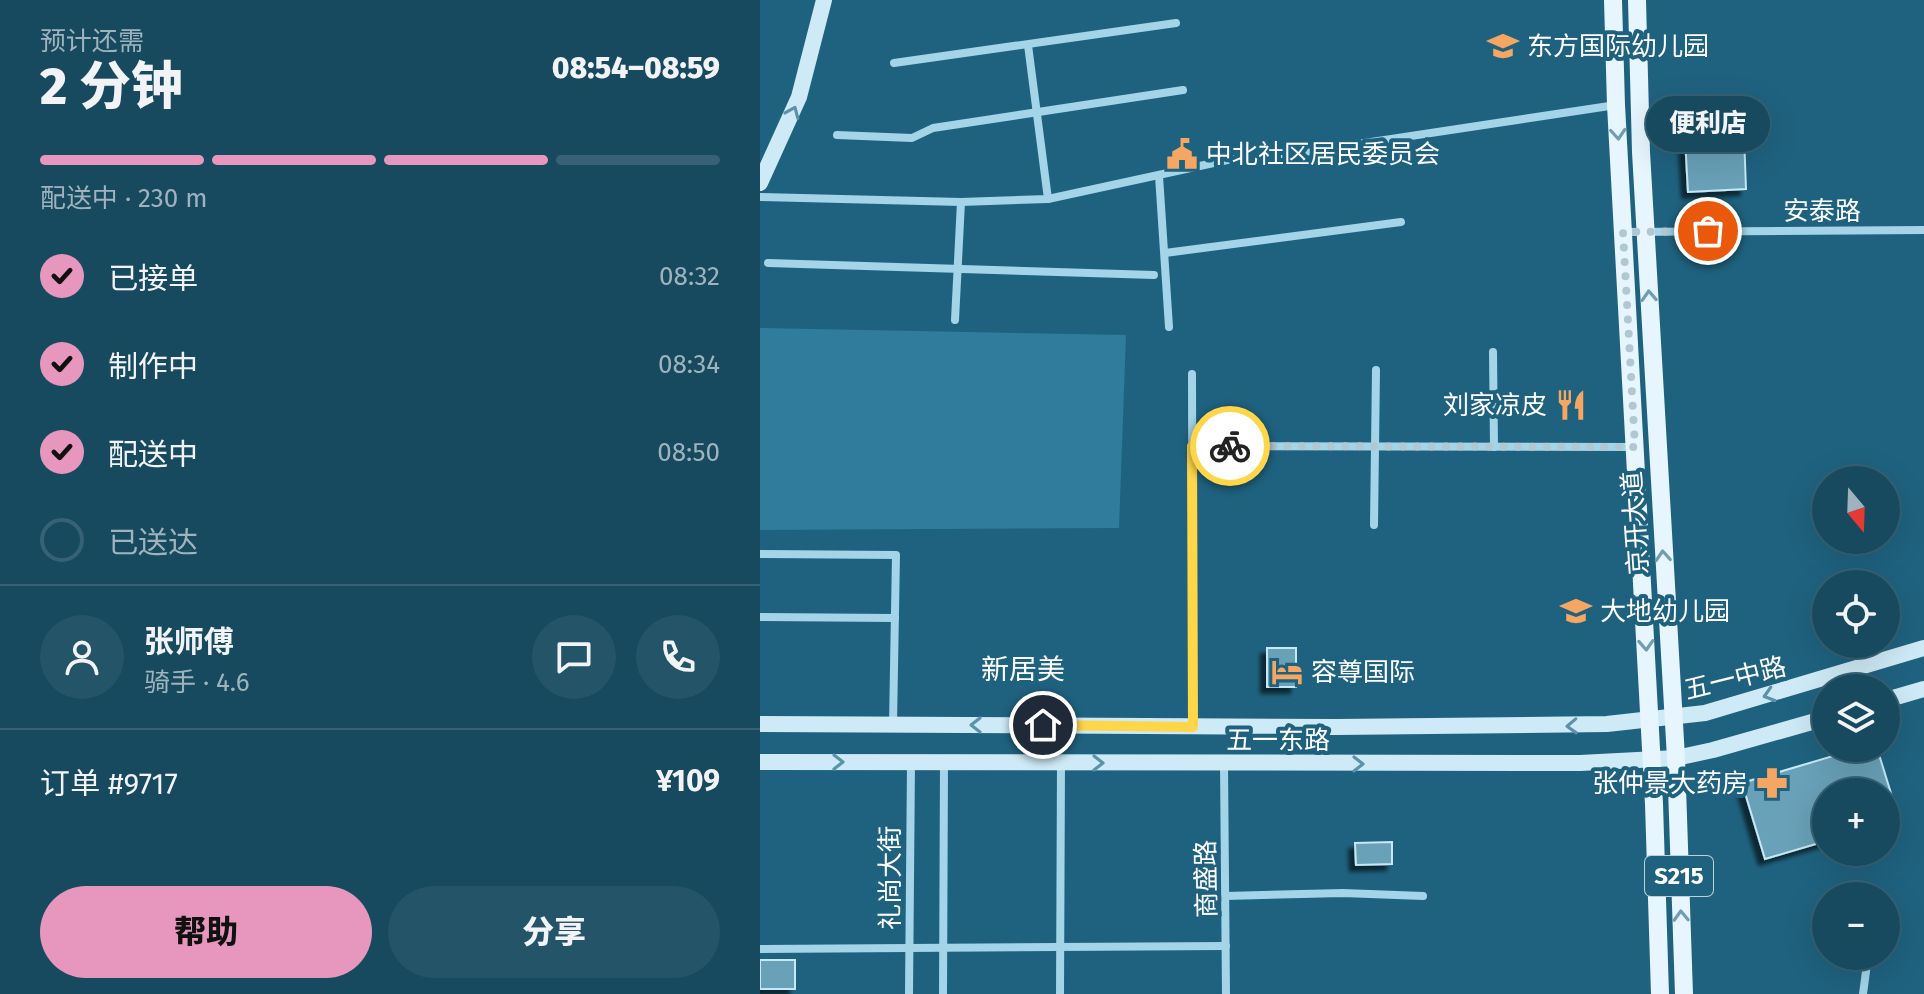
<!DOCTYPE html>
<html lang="zh">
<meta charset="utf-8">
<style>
:root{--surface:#174a5f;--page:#245468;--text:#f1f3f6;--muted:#9eb3bd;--line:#366274;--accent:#e797bd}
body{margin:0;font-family:"Fira Sans","Noto Sans SC",sans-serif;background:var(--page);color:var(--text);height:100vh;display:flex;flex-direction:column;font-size:30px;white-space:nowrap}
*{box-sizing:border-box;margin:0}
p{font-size:26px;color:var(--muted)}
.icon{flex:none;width:44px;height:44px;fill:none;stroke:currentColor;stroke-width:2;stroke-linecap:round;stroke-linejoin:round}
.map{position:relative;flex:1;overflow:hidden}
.drawer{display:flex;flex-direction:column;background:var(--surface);width:760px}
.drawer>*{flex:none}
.needle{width:52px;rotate:161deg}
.controls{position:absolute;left:1052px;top:466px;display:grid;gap:16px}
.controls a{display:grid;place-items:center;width:88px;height:88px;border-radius:50%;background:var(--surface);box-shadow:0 8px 32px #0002,0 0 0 2px var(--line);font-size:40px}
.pin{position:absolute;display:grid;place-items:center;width:68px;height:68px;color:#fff;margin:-34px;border:4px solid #fff;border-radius:50%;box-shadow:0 2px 8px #0007}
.courier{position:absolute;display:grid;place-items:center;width:80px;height:80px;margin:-40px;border:6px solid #ffd54a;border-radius:50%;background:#fff;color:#222;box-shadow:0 2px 10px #0007}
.bubble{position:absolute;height:56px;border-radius:28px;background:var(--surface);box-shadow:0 8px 32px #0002,0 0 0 2px var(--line);font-size:26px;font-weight:800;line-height:56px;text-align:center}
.head em{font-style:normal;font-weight:800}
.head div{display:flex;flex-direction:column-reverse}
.head{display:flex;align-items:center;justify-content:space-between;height:136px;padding:0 40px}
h1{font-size:52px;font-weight:800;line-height:60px}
.bar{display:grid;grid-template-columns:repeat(4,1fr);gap:12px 8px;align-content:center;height:96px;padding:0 40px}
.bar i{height:10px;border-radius:6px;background:var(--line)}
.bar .active{background:var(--accent)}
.bar p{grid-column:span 4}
.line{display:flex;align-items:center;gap:20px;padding:0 40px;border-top:2px solid var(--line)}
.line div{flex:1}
.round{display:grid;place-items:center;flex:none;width:84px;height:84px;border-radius:42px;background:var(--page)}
ol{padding:0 40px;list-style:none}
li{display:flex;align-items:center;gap:24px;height:88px}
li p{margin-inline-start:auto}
li .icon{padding:8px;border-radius:50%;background:var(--accent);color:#111;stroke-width:4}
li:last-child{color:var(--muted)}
li i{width:44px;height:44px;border:4px solid var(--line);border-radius:50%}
.primary-button{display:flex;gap:16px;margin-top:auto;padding:16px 40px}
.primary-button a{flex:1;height:92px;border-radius:48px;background:var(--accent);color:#111;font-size:32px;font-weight:800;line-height:92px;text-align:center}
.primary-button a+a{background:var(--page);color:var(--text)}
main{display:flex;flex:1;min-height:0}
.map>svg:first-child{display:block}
.green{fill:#2f7c9c}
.building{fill:#69a1b8;stroke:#c7e8f6;stroke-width:2;filter:url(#shadow)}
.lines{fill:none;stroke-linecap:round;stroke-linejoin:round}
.street{stroke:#a3d4e8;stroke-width:8}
.secondary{stroke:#ceeaf6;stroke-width:16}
.primary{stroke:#e6f5fe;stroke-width:18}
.oneway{stroke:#5c92a9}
.oneway2{stroke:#6f9db2}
.done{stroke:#b1c8d2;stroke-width:8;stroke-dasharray:0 14.4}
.route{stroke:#ffd54a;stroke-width:10}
.labels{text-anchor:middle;stroke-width:8;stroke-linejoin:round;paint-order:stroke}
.shield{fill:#1f627f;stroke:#bcd0d9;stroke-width:2}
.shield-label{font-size:24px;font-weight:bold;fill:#fff}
.poi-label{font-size:26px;fill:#fff;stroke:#1f627f;text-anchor:start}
.street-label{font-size:26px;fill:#fff;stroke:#1f627f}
.neighbourhood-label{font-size:28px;fill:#fff;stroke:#1f627f}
</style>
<main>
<section class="drawer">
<div class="head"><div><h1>2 分钟</h1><p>预计还需</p></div><em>08:54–08:59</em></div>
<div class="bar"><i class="active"></i><i class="active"></i><i class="active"></i><i></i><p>配送中 · 230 m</p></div>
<ol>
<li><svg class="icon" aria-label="check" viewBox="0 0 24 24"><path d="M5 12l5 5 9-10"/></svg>已接单<p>08:32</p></li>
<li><svg class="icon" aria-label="check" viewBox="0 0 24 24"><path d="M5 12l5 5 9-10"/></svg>制作中<p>08:34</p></li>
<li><svg class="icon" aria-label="check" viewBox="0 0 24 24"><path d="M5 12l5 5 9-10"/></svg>配送中<p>08:50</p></li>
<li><i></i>已送达</li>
</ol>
<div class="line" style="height:144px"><a class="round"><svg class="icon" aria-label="person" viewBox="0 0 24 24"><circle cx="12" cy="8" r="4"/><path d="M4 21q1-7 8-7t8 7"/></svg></a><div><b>张师傅</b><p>骑手 · 4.6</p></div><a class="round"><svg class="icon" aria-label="chat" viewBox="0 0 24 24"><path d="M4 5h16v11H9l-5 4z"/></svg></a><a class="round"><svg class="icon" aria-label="phone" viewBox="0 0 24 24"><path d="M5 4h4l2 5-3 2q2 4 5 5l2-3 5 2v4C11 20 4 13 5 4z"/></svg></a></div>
<div class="line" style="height:104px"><div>订单 #9717</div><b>¥109</b></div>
<div class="primary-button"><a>帮助</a><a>分享</a></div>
</section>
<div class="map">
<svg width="1164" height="994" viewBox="0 0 1164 994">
<defs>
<filter id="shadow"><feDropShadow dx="-6" dy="6" stdDeviation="2" flood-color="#0009"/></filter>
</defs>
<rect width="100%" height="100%" fill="#1f627f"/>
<!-- green -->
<path class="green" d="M0 328 366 335 359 528 0 530Z"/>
<!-- building -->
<g class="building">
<path d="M984 135 986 189 928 192 925 138Z"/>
<rect x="507" y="648" width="29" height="39"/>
<path d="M1100 748H1117L1139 819 1126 823V792H1066V841L1005 859 982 783Z"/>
<path d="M632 842V864L596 865 595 843Z"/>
<rect x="0" y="960" width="35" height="29"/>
</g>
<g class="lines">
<!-- street -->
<g class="street">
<path d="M268 45 288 199"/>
<path d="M134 63 416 23"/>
<path d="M77 135 152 138 173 128 423 90"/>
<path d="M399 176 409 327"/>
<path d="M0 197 201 202 288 199 472 159 479 162 856 105"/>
<path d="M863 232 1164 230"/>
<path d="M405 253 641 222"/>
<path d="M8 263 394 275"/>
<path d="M195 320 201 202"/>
<path d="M733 352 734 447"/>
<path d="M432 374 433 726"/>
<path d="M432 446 874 447"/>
<path d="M614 525 616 370"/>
<path d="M0 554 136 555 133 724"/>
<path d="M0 617 135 618"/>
<path d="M464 764 466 994"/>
<path d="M466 896 583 893 663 896"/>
<path d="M1114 896V895"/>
<path d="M0 949 466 946"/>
<path d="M149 994 151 763"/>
<path d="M183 994 184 763"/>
<path d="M300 994 301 763"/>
<path d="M1103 994 1108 956"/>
</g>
<!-- secondary -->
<g class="secondary">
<path d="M0 183 39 97 64 0"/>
<path d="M1126 700 1164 689"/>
<path d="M0 724 577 727 847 724 945 713 1164 648"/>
<path d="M0 762 820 763 916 758 953 750 1066 718"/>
</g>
<!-- primary -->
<g class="primary">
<path d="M853 0 856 105 894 804 900 994"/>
<path d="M877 0 881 152 916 758 924 994"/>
</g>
</g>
<!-- one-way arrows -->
<defs><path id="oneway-chevron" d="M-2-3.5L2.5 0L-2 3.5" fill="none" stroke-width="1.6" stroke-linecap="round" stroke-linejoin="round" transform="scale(2)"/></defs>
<g class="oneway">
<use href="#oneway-chevron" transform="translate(33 112) rotate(-67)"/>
<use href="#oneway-chevron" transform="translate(1009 695) rotate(163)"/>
<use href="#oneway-chevron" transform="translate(216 725) rotate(-180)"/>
<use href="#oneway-chevron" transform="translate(812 726) rotate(178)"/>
<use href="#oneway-chevron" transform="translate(78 762)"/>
<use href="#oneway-chevron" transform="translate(338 763)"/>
<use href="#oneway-chevron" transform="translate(598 764)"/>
</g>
<g class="oneway2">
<use href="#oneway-chevron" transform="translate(858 134) rotate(86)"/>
<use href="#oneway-chevron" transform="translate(889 296) rotate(-93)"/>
<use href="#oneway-chevron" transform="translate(903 556) rotate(-94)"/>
<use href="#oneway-chevron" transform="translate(886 645) rotate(87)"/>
<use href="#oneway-chevron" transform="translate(921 916) rotate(-92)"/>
</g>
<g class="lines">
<!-- done -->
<path class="done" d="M470 446 875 447 863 232 948 231"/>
<!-- route -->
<path class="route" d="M283 725 433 727 432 446H470"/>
</g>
<!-- icons -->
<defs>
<symbol id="school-bare" viewBox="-9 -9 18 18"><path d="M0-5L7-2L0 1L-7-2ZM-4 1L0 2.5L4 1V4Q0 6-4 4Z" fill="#f6a663" stroke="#1f627f" stroke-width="2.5" paint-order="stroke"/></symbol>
<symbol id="civic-bare" viewBox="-9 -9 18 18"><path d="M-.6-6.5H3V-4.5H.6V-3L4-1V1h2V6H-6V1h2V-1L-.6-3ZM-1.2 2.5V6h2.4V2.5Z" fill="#f6a663" stroke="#1f627f" stroke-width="2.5" paint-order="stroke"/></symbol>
<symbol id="restaurant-bare" viewBox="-9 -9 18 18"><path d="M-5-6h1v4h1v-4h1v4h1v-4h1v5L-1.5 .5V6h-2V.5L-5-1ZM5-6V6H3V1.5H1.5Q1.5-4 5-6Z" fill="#f6a663" stroke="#1f627f" stroke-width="2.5" paint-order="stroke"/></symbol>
<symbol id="hotel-bare" viewBox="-9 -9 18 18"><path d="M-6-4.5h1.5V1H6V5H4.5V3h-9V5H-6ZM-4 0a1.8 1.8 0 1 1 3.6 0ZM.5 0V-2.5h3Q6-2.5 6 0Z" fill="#f6a663" stroke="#1f627f" stroke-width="2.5" paint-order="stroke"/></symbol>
<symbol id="pharmacy-bare" viewBox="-9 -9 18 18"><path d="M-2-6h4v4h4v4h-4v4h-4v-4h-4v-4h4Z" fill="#f6a663" stroke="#1f627f" stroke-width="2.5" paint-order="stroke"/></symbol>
</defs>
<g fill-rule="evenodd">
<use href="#school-bare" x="721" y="24" width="44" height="44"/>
<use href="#civic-bare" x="400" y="132" width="44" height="44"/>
<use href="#restaurant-bare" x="789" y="383" width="44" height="44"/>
<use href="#school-bare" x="794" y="589" width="44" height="44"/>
<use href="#hotel-bare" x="505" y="650" width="44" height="44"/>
<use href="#pharmacy-bare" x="990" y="761" width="44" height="44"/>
</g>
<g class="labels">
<!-- shield labels -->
<rect class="shield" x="885" y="856" width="68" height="40" rx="6"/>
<g class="shield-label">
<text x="919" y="884">S215</text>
</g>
<!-- poi labels -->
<g class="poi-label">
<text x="767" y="55">东方国际幼儿园</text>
<text x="446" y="163">中北社区居民委员会</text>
<text x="787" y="414" text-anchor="end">刘家凉皮</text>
<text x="840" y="620">大地幼儿园</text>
<text x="551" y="681">容尊国际</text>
<text x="988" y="792" text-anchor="end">张仲景大药房</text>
</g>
<!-- street labels -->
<g class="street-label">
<text x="1062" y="220">安泰路</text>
<text transform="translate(875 523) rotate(-94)" y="9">京开大道</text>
<text transform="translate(975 678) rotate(-14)" y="9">五一中路</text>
<text x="518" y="749">五一东路</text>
<text transform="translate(130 878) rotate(-90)" y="9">礼尚大街</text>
<text transform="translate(446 879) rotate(-91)" y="9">商盛路</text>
</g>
<!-- neighbourhood labels -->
<g class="neighbourhood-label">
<text x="263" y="679">新居美</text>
</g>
</g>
</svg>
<div class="controls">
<a><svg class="needle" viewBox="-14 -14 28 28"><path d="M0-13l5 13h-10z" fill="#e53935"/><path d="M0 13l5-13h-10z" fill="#9eb3bd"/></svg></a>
<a><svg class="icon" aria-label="locate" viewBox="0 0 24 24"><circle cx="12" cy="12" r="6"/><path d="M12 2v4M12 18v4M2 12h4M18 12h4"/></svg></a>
<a><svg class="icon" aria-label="layers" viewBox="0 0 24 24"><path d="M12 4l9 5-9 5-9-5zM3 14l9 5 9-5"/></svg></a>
<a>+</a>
<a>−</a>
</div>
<div class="pin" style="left:948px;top:231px;background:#ea580c"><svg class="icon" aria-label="bag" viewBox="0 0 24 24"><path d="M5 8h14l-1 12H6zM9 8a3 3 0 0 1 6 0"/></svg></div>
<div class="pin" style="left:283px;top:725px;background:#1f2937"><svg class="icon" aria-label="home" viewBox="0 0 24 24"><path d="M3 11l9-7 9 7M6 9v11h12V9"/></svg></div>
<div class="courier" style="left:470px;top:446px"><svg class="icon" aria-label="bike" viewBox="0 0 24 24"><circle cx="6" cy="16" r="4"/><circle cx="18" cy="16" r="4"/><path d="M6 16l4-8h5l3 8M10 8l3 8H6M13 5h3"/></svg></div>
<div class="bubble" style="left:886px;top:96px;width:124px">便利店</div>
</div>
</main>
